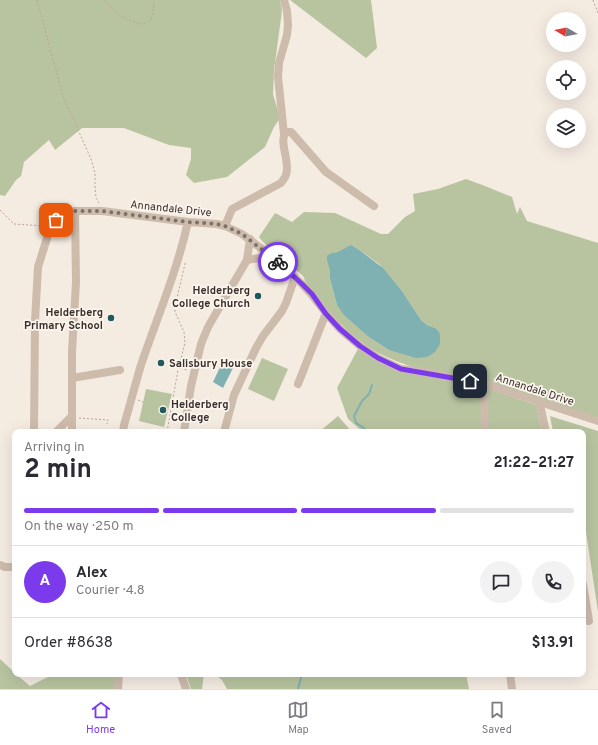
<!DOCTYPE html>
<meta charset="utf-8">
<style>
:root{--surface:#fff;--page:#f2f2f3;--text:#2b2b33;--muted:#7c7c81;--line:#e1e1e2;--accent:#7c3aed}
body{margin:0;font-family:Overpass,sans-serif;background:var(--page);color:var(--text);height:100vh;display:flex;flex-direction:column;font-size:15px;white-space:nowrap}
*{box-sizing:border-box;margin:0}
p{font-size:13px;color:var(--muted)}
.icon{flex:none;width:22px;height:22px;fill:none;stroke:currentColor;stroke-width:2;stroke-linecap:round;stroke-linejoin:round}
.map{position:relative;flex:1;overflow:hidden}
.details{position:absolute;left:12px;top:429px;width:574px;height:248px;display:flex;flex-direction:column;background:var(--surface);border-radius:8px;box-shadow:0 4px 16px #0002}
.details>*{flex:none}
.needle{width:26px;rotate:279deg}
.tools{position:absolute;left:546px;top:12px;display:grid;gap:8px}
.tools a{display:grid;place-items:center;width:40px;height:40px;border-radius:50%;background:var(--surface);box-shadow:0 4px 16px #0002;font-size:20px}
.pin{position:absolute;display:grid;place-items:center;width:34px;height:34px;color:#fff;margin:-17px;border-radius:8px;box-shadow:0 2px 6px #0006}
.courier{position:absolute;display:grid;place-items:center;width:40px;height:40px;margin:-20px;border:3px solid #7c3aed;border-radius:50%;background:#fff;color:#222;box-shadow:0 1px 5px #0007}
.overview em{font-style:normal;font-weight:700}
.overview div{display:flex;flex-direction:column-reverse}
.overview{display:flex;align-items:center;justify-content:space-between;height:68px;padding:0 12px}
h1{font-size:26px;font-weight:700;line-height:30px}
.bar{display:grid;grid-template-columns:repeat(4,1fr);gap:6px 4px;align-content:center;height:48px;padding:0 12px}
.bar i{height:5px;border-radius:3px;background:var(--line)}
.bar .active{background:var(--accent)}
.bar p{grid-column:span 4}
.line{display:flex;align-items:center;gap:10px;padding:0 12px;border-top:1px solid var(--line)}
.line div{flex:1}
.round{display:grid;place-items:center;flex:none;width:42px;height:42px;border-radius:21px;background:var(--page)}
.dock{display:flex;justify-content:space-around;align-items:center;height:56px;border-top:1px solid var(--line);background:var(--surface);font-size:11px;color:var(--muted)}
.dock a{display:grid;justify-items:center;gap:2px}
.dock .active{color:var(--accent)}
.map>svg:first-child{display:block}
.green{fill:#b8c4a0;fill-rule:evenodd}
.water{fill:#7fb0b2}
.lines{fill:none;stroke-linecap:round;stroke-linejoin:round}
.stream{stroke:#7fb0b2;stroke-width:2}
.path{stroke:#b9a596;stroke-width:1;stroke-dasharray:2 2;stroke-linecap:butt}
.minor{stroke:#cdbbac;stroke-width:8}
.done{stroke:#7c716b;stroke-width:4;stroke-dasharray:0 7.2}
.route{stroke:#7c3aed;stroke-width:5}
.poi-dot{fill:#1f5a5e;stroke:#fbf5ee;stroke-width:1.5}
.labels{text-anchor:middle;stroke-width:3.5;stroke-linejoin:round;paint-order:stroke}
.street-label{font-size:11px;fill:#3b302b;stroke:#fbf5ee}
.poi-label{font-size:11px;font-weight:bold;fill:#3b302b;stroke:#fbf5ee;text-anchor:end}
</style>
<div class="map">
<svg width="598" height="689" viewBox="0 0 598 689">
<rect width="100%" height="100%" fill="#f4ebe1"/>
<!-- green -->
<g class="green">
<path d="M0 0H280L282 11 274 70 273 94 280 118 274 127 265 147 227 177 194 183 186 175 191 159V148L169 145 124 128H82L55 150 49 140 24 162 21 176 16 180 5 196 0 195Z"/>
<path d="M290 0H371L377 48 366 58Z"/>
<path d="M466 179 485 186 512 197 517 214 520 207 527 221 598 243V420L415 368 396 361 378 353 368 347 350 333 311 294 303 276 262 241 259 237 275 213 292 222 304 212 335 213 381 234H388L405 217 415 211 413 194 438 189ZM351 245 358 249 379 264 402 291 421 320 427 325 435 328 389 350 370 338 337 305 330 279V270Z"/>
<path d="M359 347 376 360 482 386 483 432H363L348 419 337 388Z"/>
<path d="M262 358 288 369 274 401 248 389Z"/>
<path d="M486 388 536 405 542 432H487Z"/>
<path d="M146 389 172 394 164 427 139 421Z"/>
<path d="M338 416 352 432H319Z"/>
<path d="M550 416 598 431V612L586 532 583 530V432H553Z"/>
<path d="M0 659 15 673V674H16L30 686 54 674H119L118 689H0Z"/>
<path d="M186 674H204L202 689H191Z"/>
<path d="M214 674H466L469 689H227L222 680Z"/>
</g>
<!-- water -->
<g class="water">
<path d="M351 245 358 249 383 268 402 291 421 320 427 325 435 328 439 332 440 336V344L435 352 427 357 416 358 389 350 370 338 344 315 337 305 330 279V270L327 260V256L331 253C338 254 344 248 351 245Z"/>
<path d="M223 361 234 366 223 388 213 382Z"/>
</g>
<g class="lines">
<!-- stream -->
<g class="stream">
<path d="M366 432 364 428 356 423 354 416 362 401 369 394 372 385"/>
<path d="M298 689 302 674"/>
</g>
<!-- path -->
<g class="path">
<path d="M37 0 63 96 91 159 95 173V186L96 198 99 203"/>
<path d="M105 0C118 16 122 19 142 24L151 20 154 8 153 0"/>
<path d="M593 0 598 13"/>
<path d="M0 210 14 224 44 226"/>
<path d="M195 302 209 309"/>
<path d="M173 366 187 370"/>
<path d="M138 400 143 402"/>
<path d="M79 418 108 420 107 424"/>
<path d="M167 432 178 370 185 343 184 332 175 312V306L185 264V262"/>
</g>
<!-- minor -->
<g class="minor">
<path d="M284 134 278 77 279 63 287 35 288 25 287 11 284 0"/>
<path d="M225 226 232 209 281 183C282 181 285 178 286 175 291 162 277 139 287 132H291L326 172 374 206"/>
<path d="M247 260 271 256"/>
<path d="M72 378 120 370"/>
<path d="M298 384 326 313"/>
<path d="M539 401 546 432"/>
<path d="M34 432 35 321 38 267 48 235 54 224 61 215 75 211H102L188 222 217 224 225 226 242 234 271 256 302 284 311 294 326 313 340 329 360 346 378 358 401 369 426 372 485 384 598 421"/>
<path d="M56 432 72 416"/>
<path d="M72 432V352L76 282 75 211"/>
<path d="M123 432 124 425C130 405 135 385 141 365 157 318 177 271 188 222"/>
<path d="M184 432 191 386 201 344 208 327 247 260 250 239"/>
<path d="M224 432 234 395 256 348 263 336 282 311 286 303 295 277"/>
<path d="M485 432 484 389 485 384"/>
<path d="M0 565 5 567H15"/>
<path d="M583 584 589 621"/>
<path d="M181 674 186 689"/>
<path d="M510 674 512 689"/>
<path d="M118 689 119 674"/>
</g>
</g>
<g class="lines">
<!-- done -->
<path class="done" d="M56 220 65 214 75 211H102L188 222 217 224 225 226 242 234 278 262"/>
<!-- route -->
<path class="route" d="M278 262 302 284 312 294 326 314 340 329 360 346 378 358 401 369 470 381"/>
</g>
<!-- markers -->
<g class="poi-dot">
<circle cx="258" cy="296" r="4"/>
<circle cx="111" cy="318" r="4"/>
<circle cx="161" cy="363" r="4"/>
<circle cx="163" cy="410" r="4"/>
</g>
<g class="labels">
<!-- street labels -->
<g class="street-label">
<text transform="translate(171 208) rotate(6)" y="4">Annandale Drive</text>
<text transform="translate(535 389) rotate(18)" y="4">Annandale Drive</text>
</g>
<!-- poi labels -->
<g class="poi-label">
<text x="250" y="294">Helderberg<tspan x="250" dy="13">College Church</tspan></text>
<text x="103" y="316">Helderberg<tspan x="103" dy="13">Primary School</tspan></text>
<text x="169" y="367" text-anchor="start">Salisbury House</text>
<text x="171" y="408" text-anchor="start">Helderberg<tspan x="171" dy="13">College</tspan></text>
</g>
</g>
</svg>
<div class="tools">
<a><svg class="needle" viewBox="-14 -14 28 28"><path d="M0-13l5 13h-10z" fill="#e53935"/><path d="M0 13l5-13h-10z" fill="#7c7c81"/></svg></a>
<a><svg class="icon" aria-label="locate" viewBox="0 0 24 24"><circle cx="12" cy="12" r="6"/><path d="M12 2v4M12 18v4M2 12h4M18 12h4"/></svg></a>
<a><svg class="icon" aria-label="layers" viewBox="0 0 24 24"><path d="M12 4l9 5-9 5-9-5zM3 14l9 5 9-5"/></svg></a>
</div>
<div class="pin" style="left:56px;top:220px;background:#ea580c"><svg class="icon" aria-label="bag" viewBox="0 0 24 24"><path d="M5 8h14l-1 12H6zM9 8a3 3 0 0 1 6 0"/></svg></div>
<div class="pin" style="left:470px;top:381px;background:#1f2937"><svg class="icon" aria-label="home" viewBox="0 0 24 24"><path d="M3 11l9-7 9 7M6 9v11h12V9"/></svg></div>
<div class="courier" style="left:278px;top:262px"><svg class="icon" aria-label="bike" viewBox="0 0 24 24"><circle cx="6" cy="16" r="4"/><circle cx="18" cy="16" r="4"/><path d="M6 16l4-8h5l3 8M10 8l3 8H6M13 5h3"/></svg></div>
<section class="details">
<div class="overview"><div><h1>2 min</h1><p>Arriving in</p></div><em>21:22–21:27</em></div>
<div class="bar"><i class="active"></i><i class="active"></i><i class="active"></i><i></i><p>On the way · 250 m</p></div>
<div class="line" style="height:72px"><b class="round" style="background:var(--accent);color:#fff">A</b><div><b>Alex</b><p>Courier · 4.8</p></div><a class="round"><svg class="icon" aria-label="chat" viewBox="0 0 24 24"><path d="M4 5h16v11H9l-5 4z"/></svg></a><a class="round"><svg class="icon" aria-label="phone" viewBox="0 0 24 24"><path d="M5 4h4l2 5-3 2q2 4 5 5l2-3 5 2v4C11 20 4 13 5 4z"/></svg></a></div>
<div class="line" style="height:52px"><div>Order #8638</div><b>$13.91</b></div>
</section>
</div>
<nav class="dock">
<a class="active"><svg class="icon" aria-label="home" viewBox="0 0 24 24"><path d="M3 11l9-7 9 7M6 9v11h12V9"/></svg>Home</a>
<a><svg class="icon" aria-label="map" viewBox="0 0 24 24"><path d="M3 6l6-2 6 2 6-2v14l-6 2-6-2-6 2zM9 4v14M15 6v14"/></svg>Map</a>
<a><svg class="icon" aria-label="saved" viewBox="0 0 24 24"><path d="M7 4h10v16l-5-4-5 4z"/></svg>Saved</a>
</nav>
